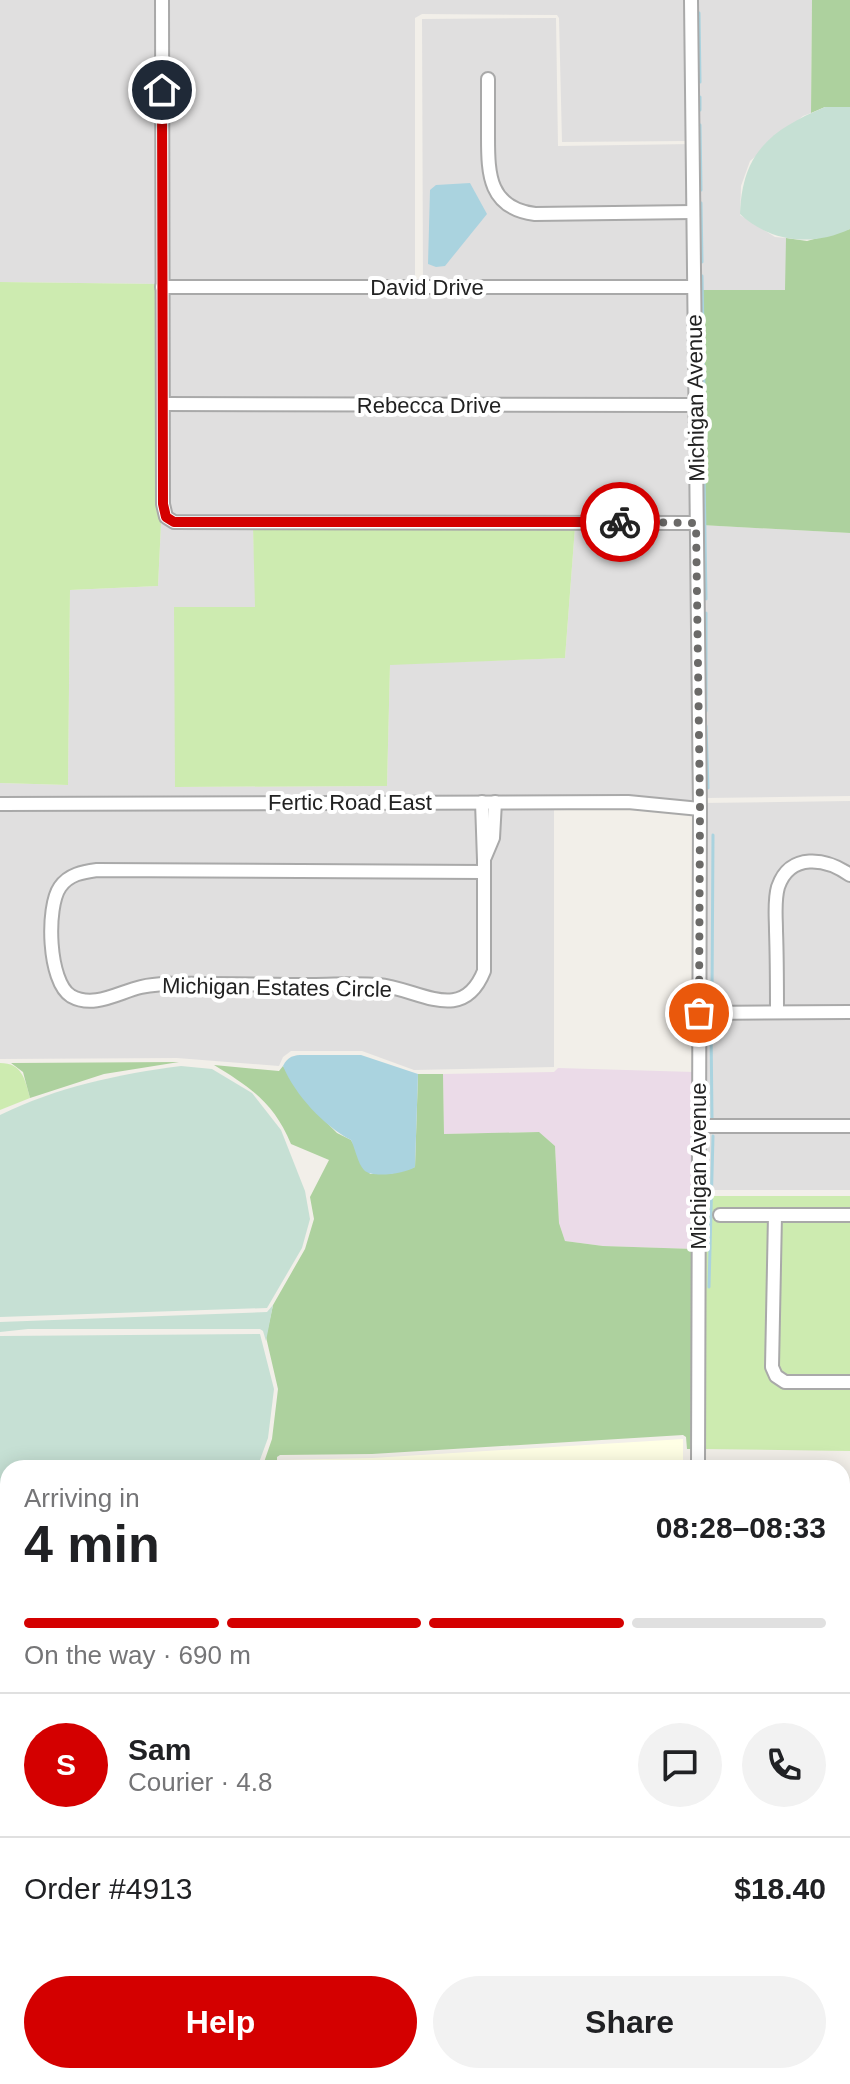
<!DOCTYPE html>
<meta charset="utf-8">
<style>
:root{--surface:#fff;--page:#f2f2f2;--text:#202124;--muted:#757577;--line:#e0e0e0;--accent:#d40000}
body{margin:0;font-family:Helvetica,sans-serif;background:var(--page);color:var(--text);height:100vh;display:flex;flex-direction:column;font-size:30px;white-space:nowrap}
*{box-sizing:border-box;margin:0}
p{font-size:26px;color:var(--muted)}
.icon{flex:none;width:44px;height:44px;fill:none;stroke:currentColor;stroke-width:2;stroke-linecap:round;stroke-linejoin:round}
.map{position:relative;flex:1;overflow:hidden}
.side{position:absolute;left:0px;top:1460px;width:850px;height:624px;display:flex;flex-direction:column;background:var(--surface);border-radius:24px 24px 0 0;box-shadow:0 4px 20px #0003}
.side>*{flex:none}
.pin{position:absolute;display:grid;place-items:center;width:68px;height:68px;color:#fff;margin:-34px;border:4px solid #fff;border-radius:50%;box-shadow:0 2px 8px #0007}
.courier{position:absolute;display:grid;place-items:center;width:80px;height:80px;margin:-40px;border:6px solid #d40000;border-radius:50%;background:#fff;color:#222;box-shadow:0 2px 10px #0007}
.headline em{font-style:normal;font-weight:800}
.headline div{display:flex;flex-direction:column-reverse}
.headline{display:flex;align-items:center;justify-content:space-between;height:136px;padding:0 24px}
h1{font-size:52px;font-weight:800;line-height:60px}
.bar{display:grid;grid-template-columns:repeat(4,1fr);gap:12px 8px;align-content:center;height:96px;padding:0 24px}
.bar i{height:10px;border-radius:6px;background:var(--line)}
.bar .active{background:var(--accent)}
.bar p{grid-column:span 4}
.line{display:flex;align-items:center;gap:20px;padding:0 24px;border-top:2px solid var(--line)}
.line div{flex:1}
.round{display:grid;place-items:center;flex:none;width:84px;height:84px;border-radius:42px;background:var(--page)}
.action{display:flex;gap:16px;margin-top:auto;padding:16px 24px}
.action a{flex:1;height:92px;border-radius:48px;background:var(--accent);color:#fff;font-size:32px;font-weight:800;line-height:92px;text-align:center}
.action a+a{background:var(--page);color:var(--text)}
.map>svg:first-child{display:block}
.residential{fill:#e0dfdf}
.industrial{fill:#ebdbe8}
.education{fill:#ffffe5}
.grass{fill:#cdebb0}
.forest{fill:#add19e}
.wetland{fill:#c6e0d4}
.water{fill:#aad3df}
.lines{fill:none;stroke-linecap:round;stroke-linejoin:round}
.stream{stroke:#aad3df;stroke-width:3}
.minor-casing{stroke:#a9a9a9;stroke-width:16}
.minor{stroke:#fff;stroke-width:12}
.done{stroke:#6b6a68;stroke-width:8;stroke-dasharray:0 14.4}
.route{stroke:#d40000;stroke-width:10}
.labels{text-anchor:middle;stroke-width:8;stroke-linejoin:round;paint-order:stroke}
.street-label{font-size:22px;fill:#222;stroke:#fff}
</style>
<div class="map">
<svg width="850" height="2084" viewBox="0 0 850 2084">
<rect width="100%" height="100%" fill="#f2efe9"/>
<!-- residential -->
<g class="residential">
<path d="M0 0H687L688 141 562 142 559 18 557 15 422 14 415 18V282L159 284 0 282Z"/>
<path d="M696 0H812L811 113 803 116 750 161 741 186 740 215 775 237 786 238V290H697Z"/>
<path d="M556 18 558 146 693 144 696 523 166 517 162 287H423L422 19Z"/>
<path d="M161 524 253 527 256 607H175V787L387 786 390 664 565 658 575 527H692L696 810 0 800V783L68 785 70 590 158 586Z"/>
<path d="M701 525 850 533V796L704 798Z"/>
<path d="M850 801V1190H698L700 803Z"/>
<path d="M0 804H554V1067L414 1070 362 1051H291L283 1057 279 1066 177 1058 0 1059Z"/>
<path d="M842 1834H850V2084H699V2076H842Z"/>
<rect x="171" y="2076" width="257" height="8"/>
</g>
<!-- industrial -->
<path class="industrial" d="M558 1068 694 1072V1249L603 1246 565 1241 559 1223 555 1146 538 1132 444 1134 443 1074 554 1072Z"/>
<!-- education -->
<g class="education">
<path d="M683 1439V1468H281L280 1460 372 1458Z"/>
<rect x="428" y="2076" width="249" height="8"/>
</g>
<!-- grass -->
<g class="grass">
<path d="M0 282 159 284 161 524 158 586 70 590 68 785 0 783Z"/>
<path d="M253 527H575L565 658 390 665 387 786 175 787 174 607H255Z"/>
<path d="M0 1063C22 1063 25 1079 30 1098L0 1110Z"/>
<path d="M702 1196H850V1451L702 1449Z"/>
</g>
<!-- forest -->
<g class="forest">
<path d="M812 0H850V107H825L811 113Z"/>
<path d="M850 229V533L701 525 697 290H785L786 238 807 241Z"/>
<path d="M179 1062 104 1074 30 1098 23 1072 11 1063Z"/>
<path d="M214 1065 279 1071 283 1066 310 1106 337 1133 351 1140 370 1174H390L415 1167 418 1074H443L444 1134 539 1132 555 1146 559 1223 565 1241 603 1246 694 1249 692 1449H687L686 1437 683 1435 372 1454 280 1455 277 1457V1468H262L272 1439 278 1389 266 1337 273 1305 305 1249 314 1219 310 1197 329 1160 291 1144C274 1103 250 1087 214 1065Z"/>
<path d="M0 2005 8 2006V2076H161V2084L0 2083Z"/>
</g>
<!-- wetland -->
<g class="wetland">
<path d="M825 107H850V229C812 247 770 242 740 214 742 153 770 130 825 107Z"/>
<path d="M181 1066 212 1069 252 1093 281 1130 305 1191 310 1219 302 1248 267 1308 0 1317V1115C57 1087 119 1074 181 1066Z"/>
<path d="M273 1305 266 1341 263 1331 260 1329H28L0 1332V1322L267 1312Z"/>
<path d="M260 1334 274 1389 268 1438 257 1468H8V1908H0V1336Z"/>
<path d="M0 1912H8V2006L0 2005Z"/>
</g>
<!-- water -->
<g class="water">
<path d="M470 183 487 214 445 266 436 267 428 264 430 190 436 185Z"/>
<path d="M311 1055H361L418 1074 415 1167C407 1173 372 1179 364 1170 358 1164 355 1148 351 1140 324 1126 295 1095 283 1066 289 1053 299 1055 311 1055Z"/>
</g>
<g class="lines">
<!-- stream -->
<g class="stream">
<path d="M699 13 700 82"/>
<path d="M700 97V110"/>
<path d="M700 125 701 190"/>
<path d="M701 203 702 262"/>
<path d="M702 276 704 393"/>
<path d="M703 408 706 599"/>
<path d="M706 613V711"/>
<path d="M706 726 708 788"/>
<path d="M712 995 713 835"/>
<path d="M711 1028 712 1118"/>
<path d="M709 1287 713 1136"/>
</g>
<defs>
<g id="minor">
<path d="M162 0 163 504 166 517 174 522 696 523"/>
<path d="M691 0 700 809 698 1468"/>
<path d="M488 79C488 98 488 117 488 137 488 175 489 208 535 214L693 212"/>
<path d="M162 287H693"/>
<path d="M163 404 695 405"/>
<path d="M482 802 484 860V971C462 1026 418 988 378 985 356 983 334 985 311 985 277 985 242 984 208 984 186 984 163 982 141 987 119 992 94 1009 71 996 48 982 46 907 60 887 69 874 83 872 97 870L484 872"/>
<path d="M0 804 628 802 700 809"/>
<path d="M485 857 493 838 495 802"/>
<path d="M777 1012C777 985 777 958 776 931 776 917 774 901 778 887 790 852 826 858 850 875"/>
<path d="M699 1013 850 1012"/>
<path d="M698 1126H850"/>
<path d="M720 1215H850"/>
<path d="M775 1215 772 1367 776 1376 785 1382H850"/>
<path d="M842 1834H850"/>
<path d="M842 1894H850"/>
<path d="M0 2034H8"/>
<path d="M842 2037 850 2036"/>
<path d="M699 2076V2084"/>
<path d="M171 2084V2076"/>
</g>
</defs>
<!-- minor casing -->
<use href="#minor" class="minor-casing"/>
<!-- minor -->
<use href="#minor" class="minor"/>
</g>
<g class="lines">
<!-- done -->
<path class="done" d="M620 522 696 523 700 809 699 1013"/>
<!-- route -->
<path class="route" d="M162 90 163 504 166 517 174 522H620"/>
</g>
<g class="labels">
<!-- street labels -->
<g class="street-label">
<text x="427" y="295">David Drive</text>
<text transform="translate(695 398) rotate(-91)" y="8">Michigan Avenue</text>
<text x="429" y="413">Rebecca Drive</text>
<text x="350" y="810">Fertic Road East</text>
<text transform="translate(277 987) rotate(1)" y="8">Michigan Estates Circle</text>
<text transform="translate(698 1166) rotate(-90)" y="8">Michigan Avenue</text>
</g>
</g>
</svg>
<div class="pin" style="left:699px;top:1013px;background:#ea580c"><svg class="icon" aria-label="bag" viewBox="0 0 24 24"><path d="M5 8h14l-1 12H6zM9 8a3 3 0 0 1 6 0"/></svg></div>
<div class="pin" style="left:162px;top:90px;background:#1f2937"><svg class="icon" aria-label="home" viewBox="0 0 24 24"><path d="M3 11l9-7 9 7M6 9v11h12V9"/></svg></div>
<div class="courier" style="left:620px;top:522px"><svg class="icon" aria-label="bike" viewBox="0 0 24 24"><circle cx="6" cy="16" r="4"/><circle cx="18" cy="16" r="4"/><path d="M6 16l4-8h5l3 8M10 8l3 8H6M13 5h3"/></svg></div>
<section class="side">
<div class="headline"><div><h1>4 min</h1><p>Arriving in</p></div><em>08:28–08:33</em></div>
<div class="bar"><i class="active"></i><i class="active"></i><i class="active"></i><i></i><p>On the way · 690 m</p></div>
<div class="line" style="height:144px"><b class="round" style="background:var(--accent);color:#fff">S</b><div><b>Sam</b><p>Courier · 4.8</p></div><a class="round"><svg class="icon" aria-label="chat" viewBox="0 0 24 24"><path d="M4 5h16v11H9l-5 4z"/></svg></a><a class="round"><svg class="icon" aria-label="phone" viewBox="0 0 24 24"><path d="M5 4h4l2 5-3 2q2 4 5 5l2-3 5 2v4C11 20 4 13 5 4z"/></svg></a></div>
<div class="line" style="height:104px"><div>Order #4913</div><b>$18.40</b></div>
<div class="action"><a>Help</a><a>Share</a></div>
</section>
</div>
